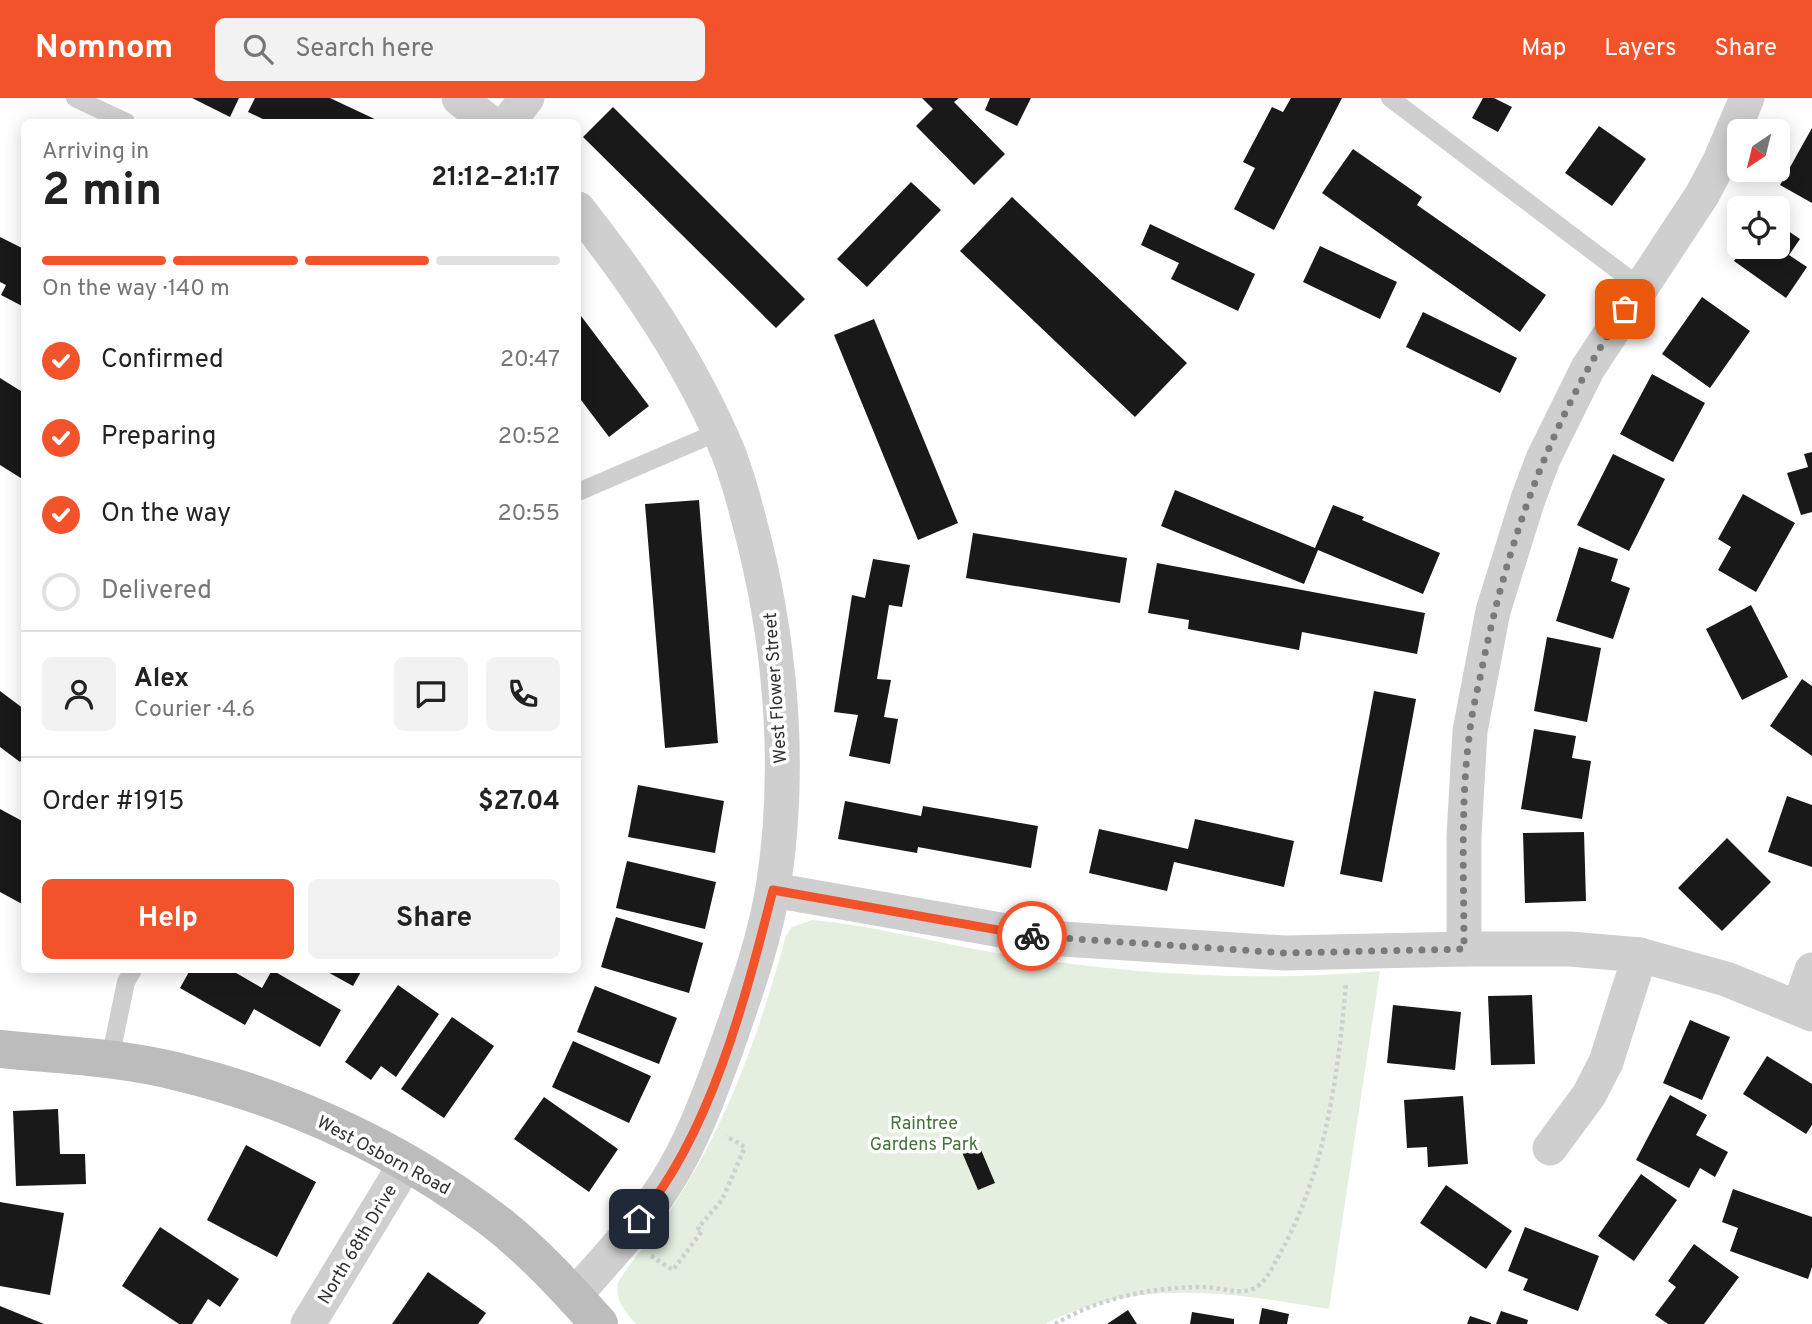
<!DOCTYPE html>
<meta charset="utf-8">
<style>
:root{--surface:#fff;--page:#f2f2f2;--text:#222;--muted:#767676;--line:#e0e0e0;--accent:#f2532b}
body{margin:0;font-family:Overpass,sans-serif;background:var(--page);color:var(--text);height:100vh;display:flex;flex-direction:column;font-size:26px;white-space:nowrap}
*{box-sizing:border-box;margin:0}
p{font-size:23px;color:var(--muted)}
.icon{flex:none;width:38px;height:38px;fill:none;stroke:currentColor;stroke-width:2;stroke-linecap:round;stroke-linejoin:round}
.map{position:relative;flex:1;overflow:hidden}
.sheet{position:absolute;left:21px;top:21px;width:560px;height:854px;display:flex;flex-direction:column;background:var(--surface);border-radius:10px;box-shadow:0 4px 18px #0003}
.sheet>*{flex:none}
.needle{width:46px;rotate:215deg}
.controls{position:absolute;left:1727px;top:21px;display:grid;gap:14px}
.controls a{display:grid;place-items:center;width:63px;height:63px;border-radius:10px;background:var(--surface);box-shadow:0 4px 18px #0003;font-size:35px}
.pin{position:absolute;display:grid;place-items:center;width:60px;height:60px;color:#fff;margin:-30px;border-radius:14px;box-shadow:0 4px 10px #0006}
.courier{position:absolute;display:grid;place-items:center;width:70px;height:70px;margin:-35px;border:5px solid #f2532b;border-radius:50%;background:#fff;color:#222;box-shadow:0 2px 9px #0007}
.headline em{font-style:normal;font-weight:700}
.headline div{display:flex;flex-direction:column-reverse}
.headline{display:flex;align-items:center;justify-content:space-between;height:119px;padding:0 21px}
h1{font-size:46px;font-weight:700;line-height:52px}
.bar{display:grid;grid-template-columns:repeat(4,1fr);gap:10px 7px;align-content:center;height:84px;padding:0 21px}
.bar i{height:9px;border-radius:5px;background:var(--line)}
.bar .on{background:var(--accent)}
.bar p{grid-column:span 4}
.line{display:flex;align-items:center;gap:18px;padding:0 21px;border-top:2px solid var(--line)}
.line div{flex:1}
.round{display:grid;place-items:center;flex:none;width:74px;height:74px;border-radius:10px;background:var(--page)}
ol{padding:0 21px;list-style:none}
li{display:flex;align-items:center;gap:21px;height:77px}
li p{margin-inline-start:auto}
li .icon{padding:7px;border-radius:50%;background:var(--accent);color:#fff;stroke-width:4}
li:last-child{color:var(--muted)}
li i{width:38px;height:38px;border:4px solid var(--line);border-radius:50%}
.button{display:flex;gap:14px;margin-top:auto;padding:14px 21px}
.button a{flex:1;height:80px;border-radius:10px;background:var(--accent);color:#fff;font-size:28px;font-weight:700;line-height:80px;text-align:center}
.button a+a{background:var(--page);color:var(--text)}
header{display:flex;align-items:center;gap:42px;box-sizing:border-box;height:98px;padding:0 35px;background:var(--accent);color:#fff}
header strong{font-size:33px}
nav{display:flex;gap:38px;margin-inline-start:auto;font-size:24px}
.search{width:490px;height:63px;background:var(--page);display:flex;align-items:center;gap:18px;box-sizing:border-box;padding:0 24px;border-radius:10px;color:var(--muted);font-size:26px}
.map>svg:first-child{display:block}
.green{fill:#e4efe0}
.building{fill:#191919}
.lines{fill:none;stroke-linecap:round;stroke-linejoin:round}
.path{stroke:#cfcfcf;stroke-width:4.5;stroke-dasharray:3.5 3.5;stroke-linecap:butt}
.lane{stroke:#cfcfcf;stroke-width:18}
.street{stroke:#cfcfcf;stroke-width:35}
.secondary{stroke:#bcbcbc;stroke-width:38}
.done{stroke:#7a7a7a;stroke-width:7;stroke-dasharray:0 12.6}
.route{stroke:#f2532b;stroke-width:9}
.labels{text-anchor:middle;stroke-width:7;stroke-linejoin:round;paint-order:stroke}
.street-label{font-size:18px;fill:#323232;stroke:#fff}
.park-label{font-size:18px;fill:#45723b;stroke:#fff}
</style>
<header>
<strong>Nomnom</strong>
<div class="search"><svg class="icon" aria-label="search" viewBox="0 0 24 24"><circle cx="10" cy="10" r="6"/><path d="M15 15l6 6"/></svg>Search here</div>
<nav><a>Map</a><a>Layers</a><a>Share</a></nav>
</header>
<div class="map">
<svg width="1812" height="1226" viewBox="0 0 1812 1226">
<rect width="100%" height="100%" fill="#fff"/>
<!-- green -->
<path class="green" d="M812 822C872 827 932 844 991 854 1119 876 1251 885 1380 873L1329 1211C1232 1195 1138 1179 1046 1226H636C624 1213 615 1202 618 1184 634 1159 655 1136 671 1111 727 1027 760 934 786 837L792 829Z"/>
<!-- building -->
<g class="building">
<path d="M192 0H239L230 19Z"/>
<path d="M255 0H330L381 24H269L248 14Z"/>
<path d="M922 0H959L954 4 1005 56 974 87 916 28 933 11Z"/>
<path d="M990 0H1031L1017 28 985 12Z"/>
<path d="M1291 0H1342L1274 132 1234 111 1255 70 1243 64 1272 9 1283 14Z"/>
<path d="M1483 0H1494L1512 9 1498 34 1472 20Z"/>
<path d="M613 9 805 201 776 230 583 39Z"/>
<path d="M1599 28 1646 61 1612 108 1565 75Z"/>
<path d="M1812 30V105L1780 87Z"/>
<path d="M1353 51 1422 99 1417 107 1546 197 1520 234 1322 95Z"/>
<path d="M911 84 941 112 867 189 837 161Z"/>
<path d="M1012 99 1187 265 1135 319 960 153Z"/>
<path d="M1150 126 1255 176 1238 213 1171 181 1179 165 1141 147Z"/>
<path d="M1778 126 1800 141 1789 157 1807 169 1786 200 1734 163 1744 149H1778Z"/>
<path d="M0 139 24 151V209L1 197 6 187 0 184Z"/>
<path d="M1320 148 1397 184 1380 221 1303 184Z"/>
<path d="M1702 199 1750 233 1710 290 1662 256Z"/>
<path d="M578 214 649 308 609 339 578 298Z"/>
<path d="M1423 214 1517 260 1500 295 1406 249Z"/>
<path d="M874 221 958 425 918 442 834 237Z"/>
<path d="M1652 276 1705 305 1673 364 1620 336Z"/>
<path d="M0 280 24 295V382L0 367Z"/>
<path d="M1812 354V414L1801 417 1787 375 1808 369 1804 356Z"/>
<path d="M1613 356 1665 381 1629 453 1577 427Z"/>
<path d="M1175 392 1315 450 1333 407 1364 419 1362 422 1440 455 1423 496 1318 452 1304 486 1161 428Z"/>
<path d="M1743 396 1795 425 1756 494 1718 472 1731 449 1718 441Z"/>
<path d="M699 402 718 645 665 650 645 406Z"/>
<path d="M973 435 1127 460 1120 505 966 480Z"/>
<path d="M1579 449 1618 461 1611 483 1630 490 1613 541 1556 523Z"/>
<path d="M873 461 910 467 902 509 889 507 877 581 891 582 884 619 898 621 890 666 849 658 858 617 834 614 852 497 865 500Z"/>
<path d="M1157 465 1425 515 1417 556 1302 534 1299 552 1188 531 1189 522 1148 515Z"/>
<path d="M1751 507 1788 579 1742 602 1706 531Z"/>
<path d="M1547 539 1601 550 1587 624 1534 613Z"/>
<path d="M1802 581 1812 588V658L1770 628Z"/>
<path d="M0 593 24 611V658L20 664 0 649Z"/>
<path d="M1374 593 1416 601 1382 784 1340 776Z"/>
<path d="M1534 631 1576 638 1572 660 1591 663 1582 721 1521 711Z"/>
<path d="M638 687 724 703 715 755 628 739Z"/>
<path d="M1787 698 1812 707V769L1768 754Z"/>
<path d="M845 703 921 718 923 708 1038 728 1031 770 918 749 917 755 838 741Z"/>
<path d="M0 711 24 724V807L0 794Z"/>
<path d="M1195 721 1294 743 1284 789 1174 764 1167 793 1089 775 1099 731 1188 751Z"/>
<path d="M1584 734 1586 803 1525 805 1523 735Z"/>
<path d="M1727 740 1771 784 1722 833 1678 790Z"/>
<path d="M627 763 716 784 705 831 616 810Z"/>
<path d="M616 819 703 845 689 895 601 869Z"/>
<path d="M190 872H231L262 890 272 872 341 912 320 949 254 911 245 927 180 890Z"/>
<path d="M324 872H362L353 888Z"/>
<path d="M398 887 439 916 396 979 381 968 371 982 345 964Z"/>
<path d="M595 888 677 920 659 966 577 934Z"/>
<path d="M1532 897 1535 966 1491 967 1488 898Z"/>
<path d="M1393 907 1461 914 1455 972 1387 965Z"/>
<path d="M452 919 494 948 444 1020 401 991Z"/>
<path d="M1690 922 1730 939 1702 1002 1663 985Z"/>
<path d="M573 943 651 978 629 1025 552 989Z"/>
<path d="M1767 958 1812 986V1027L1806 1036 1743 996Z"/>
<path d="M1670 997 1707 1017 1696 1037 1728 1054 1715 1079 1700 1070 1689 1090 1636 1062Z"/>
<path d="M1463 998 1468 1066 1428 1069 1427 1049 1407 1050 1404 1002Z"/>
<path d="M544 999 618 1051 589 1094 514 1041Z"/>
<path d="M58 1011 60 1056H85L86 1086 16 1088 13 1013Z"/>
<path d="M976 1040 995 1085 978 1092 959 1047Z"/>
<path d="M246 1047 316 1084 277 1159 207 1122Z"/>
<path d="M1641 1076 1677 1102 1634 1163 1598 1138Z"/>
<path d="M1446 1087 1512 1133 1486 1171 1420 1125Z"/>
<path d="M1733 1091 1812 1119V1169L1808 1181 1730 1153 1738 1130 1722 1124Z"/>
<path d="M0 1104 64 1115 50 1197 0 1188Z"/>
<path d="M160 1129 239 1181 220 1209 208 1201 192 1226H179L122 1188Z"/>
<path d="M1525 1129 1599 1158 1578 1213 1523 1192 1528 1181 1508 1173Z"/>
<path d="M1694 1146 1739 1179 1704 1226H1668L1655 1217 1676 1189 1668 1183Z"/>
<path d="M428 1174 486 1215 478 1226H392Z"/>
<path d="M0 1208 44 1226H0Z"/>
<path d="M1262 1210 1289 1216 1287 1226H1259Z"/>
<path d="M1128 1212 1137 1226H1107Z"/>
<path d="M1501 1213 1528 1222 1527 1226H1496Z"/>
<path d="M1192 1214 1234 1221V1226H1190Z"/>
<path d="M1470 1218 1491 1225V1226H1467Z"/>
</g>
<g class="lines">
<!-- path -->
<g class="path">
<path d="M651 1158 673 1172 702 1133 698 1130 722 1102 745 1049 726 1038"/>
<path d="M1055 1226C1099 1200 1152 1189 1203 1189 1218 1189 1235 1196 1250 1192 1264 1188 1271 1172 1277 1161 1325 1078 1338 979 1346 885"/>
</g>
<!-- lane -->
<g class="lane">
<path d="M75 0 126 24"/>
<path d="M1390 0 1640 189"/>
<path d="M578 394 718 334"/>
<path d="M110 961 126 884 133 872"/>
</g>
<!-- street -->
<g class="street">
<path d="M459 0 489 24"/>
<path d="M508 24 527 0"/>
<path d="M773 792 1047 840 1285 855 1464 851H1570L1640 857 1726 881 1812 916"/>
<path d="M1464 851V738L1470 633 1493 513 1528 401 1543 361 1588 270 1702 97 1720 63 1747 0"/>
<path d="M1799 909 1812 872"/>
<path d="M1550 1050 1589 997 1606 964 1640 857"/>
<path d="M574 1198C609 1158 648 1118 674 1072 696 1034 711 992 726 951 744 899 764 845 773 790 791 677 782 557 755 446 747 415 740 384 728 354 691 265 637 186 578 111"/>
<path d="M308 1226 406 1065"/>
</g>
<!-- secondary -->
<path class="secondary" d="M0 951C59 957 121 959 179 974 291 1001 401 1052 493 1122 532 1152 566 1189 599 1226"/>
</g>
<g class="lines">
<!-- done -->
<path class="done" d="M1032 838 1285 855 1464 851C1464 779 1460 704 1470 632 1472 613 1477 594 1481 575 1507 445 1550 321 1625 211"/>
<!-- route -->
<path class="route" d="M639 1121C711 1036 746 898 773 792L1032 838"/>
</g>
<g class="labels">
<!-- street labels -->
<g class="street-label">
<text transform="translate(775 590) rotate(-94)" y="6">West Flower Street</text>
<text transform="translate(384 1057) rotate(28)" y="6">West Osborn Road</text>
<text transform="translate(357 1146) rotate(-59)" y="6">North 68th Drive</text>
</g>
<!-- park labels -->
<g class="park-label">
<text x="924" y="1031">Raintree<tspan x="924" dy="21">Gardens Park</tspan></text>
</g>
</g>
</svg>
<div class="controls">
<a><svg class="needle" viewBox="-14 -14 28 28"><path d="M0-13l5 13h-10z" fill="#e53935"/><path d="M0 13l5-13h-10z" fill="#767676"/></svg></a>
<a><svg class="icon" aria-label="locate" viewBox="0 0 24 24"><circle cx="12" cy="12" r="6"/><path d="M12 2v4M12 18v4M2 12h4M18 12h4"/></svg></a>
</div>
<div class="pin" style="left:1625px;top:211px;background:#ea580c"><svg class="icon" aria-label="bag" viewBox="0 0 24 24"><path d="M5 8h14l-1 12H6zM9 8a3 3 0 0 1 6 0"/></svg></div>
<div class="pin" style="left:639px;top:1121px;background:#1f2937"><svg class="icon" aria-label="home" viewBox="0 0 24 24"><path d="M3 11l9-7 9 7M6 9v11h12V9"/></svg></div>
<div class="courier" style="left:1032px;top:838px"><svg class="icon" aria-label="bike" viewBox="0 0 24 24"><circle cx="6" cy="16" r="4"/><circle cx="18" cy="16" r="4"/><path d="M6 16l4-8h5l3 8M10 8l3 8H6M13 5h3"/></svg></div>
<section class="sheet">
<div class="headline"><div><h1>2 min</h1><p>Arriving in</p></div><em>21:12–21:17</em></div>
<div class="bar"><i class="on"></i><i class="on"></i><i class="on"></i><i></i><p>On the way · 140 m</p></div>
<ol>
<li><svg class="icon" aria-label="check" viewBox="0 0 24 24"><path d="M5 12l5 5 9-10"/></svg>Confirmed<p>20:47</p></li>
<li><svg class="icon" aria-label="check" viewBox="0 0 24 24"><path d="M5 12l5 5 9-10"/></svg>Preparing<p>20:52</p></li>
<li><svg class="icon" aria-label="check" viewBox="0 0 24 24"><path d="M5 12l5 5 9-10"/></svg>On the way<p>20:55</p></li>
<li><i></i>Delivered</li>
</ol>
<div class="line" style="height:126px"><a class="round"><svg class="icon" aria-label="person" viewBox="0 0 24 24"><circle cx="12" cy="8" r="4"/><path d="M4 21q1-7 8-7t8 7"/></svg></a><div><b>Alex</b><p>Courier · 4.6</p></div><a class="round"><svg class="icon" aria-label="chat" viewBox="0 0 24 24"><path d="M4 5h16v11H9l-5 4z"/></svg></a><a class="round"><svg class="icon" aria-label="phone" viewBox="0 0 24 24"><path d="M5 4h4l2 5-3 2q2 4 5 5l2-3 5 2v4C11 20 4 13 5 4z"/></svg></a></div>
<div class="line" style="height:91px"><div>Order #1915</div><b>$27.04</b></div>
<div class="button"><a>Help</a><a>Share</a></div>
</section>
</div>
